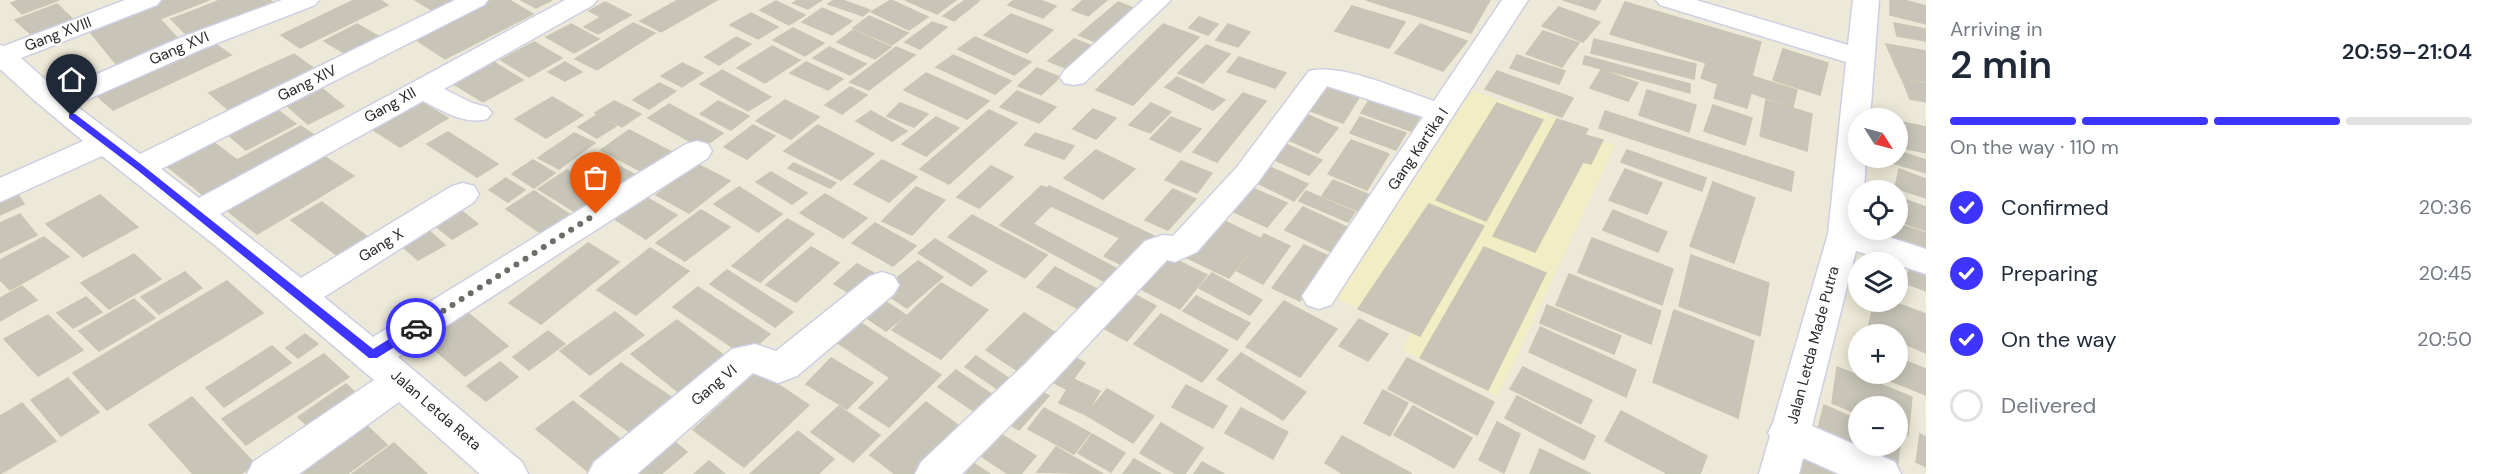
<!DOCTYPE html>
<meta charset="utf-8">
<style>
:root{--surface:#fff;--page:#f6f6f7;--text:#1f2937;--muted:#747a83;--line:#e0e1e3;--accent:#3d34ff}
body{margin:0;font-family:"DM Sans",sans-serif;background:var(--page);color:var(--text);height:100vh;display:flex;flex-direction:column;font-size:22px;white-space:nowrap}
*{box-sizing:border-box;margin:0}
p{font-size:20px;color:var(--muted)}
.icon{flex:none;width:33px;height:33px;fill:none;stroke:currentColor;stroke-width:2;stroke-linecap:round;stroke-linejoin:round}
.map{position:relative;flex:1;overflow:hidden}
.side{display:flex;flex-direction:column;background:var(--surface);width:570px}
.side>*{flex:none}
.needle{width:39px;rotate:126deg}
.buttons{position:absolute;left:1848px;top:108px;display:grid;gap:12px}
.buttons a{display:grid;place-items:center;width:60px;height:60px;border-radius:50%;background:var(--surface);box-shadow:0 3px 15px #0003;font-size:30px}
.pin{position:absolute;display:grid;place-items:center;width:51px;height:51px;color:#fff;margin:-62px -26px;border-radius:50% 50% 50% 0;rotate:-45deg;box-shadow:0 0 6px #0007}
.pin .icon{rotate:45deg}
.courier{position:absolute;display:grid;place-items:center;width:60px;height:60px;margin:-30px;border:4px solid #3d34ff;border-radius:50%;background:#fff;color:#222;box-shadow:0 2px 8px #0007}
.head em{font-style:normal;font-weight:600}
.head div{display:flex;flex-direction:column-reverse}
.head{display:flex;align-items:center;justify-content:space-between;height:102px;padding:0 24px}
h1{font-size:39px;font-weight:600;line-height:45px}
.bar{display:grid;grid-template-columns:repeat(4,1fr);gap:9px 6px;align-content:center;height:72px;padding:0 24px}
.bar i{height:8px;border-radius:4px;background:var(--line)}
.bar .current{background:var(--accent)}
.bar p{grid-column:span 4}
ol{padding:0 24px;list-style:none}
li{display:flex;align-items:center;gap:18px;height:66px}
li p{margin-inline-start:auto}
li .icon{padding:6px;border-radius:50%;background:var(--accent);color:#fff;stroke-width:4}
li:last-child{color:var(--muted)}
li i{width:33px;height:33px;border:3px solid var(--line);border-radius:50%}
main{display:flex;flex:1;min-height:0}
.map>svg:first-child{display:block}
.education{fill:#f1edc5}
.building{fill:#c8c5b8;stroke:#c8c6b2;stroke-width:1.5}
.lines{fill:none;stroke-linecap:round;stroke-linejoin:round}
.minor-casing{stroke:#cfcee4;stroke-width:3}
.minor{fill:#fff;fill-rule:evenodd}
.route{fill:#3d34ff}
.done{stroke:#6e6c66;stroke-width:6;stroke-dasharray:0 10.8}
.labels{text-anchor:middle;stroke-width:4.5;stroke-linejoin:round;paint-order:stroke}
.street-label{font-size:15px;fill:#292929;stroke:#fff}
</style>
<main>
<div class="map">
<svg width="1926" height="474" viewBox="0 0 1926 474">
<rect width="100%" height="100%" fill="#ede9d8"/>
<!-- education -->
<path class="education" d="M1457 86 1588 129 1586 135 1615 145 1498 396 1402 350 1411 332 1315 289Z"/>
<!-- building -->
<g class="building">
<path d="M19 0H59L22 14 11 3Z"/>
<path d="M161 0H209L160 19 179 40 117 65 87 28Z"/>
<path d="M220 0H270L273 3 214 27 195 10Z"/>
<path d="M354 0H380L388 5 300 48 281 35Z"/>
<path d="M415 0H459L435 12Z"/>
<path d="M481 0H509L533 14 498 32 461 10Z"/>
<path d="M521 0H552L536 8Z"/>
<path d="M678 0H717L661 32 640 21Z"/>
<path d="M798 0H822L808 9 793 3Z"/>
<path d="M834 0H842L870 10 863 16 828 4Z"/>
<path d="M891 0 928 17 909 30 871 12Z"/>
<path d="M905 0H956L937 14Z"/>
<path d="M965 0 979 1 954 21 943 16Z"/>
<path d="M1014 0H1040L1056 6 1043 18 1008 5Z"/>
<path d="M1083 0H1107L1088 16 1072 10Z"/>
<path d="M1366 0H1490L1471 33Z"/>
<path d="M1563 0H1601L1595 10Z"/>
<path d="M1890 0H1904L1926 6V24L1890 15Z"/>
<path d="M776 1 805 15 789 25 760 10Z"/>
<path d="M605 2 631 15 598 34 584 27 601 17 589 11Z"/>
<path d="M1118 2 1136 9 1098 43 1079 35Z"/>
<path d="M1625 2 1761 42 1752 76 1797 90 1793 107 1751 93 1747 108 1714 98 1718 84 1701 78 1706 63 1610 34Z"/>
<path d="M57 4 78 24 37 40 15 20Z"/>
<path d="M1352 6 1405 22 1389 48 1335 31Z"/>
<path d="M1559 7 1600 22 1583 42 1542 26Z"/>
<path d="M822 8 852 21 832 35 802 22Z"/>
<path d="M195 10 214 27 189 37 171 19Z"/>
<path d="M461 10 498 32 445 59 409 35Z"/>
<path d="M751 13 778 27 758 39 730 25Z"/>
<path d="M1011 14 1053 30 1027 53 984 35Z"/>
<path d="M869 16 908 33 892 45 853 28Z"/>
<path d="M1199 17 1218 24 1208 35 1189 28Z"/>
<path d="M932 22 947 27 920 49 905 42Z"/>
<path d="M633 23 655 33 597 70 575 59Z"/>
<path d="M1894 23 1926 29V41L1897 36Z"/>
<path d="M357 24 383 39 349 56 324 41Z"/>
<path d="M571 24 599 39 574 53 546 37Z"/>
<path d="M1163 24 1199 37 1133 105 1096 90Z"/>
<path d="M1228 24 1250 32 1238 47 1216 40Z"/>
<path d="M1420 24 1467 41 1443 71 1395 53Z"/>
<path d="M793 28 824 43 805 56 773 40Z"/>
<path d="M853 30 891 47 875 59 837 42Z"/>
<path d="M1543 31 1579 43 1562 67 1526 54Z"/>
<path d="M736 37 751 44 719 65 705 57Z"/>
<path d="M975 37 1031 62 1014 75 958 49Z"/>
<path d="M1074 39 1095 47 1070 70 1048 61Z"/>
<path d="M1594 39 1696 64 1694 79 1591 53Z"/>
<path d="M210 40 231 55 147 94 127 78Z"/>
<path d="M534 42 562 58 529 77 501 60Z"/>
<path d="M1886 44 1926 51V82L1901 78Z"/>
<path d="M1206 45 1230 54 1203 83 1178 73Z"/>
<path d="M772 46 800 60 765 83 737 68Z"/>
<path d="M829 47 866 64 850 75 813 58Z"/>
<path d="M896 47 915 55 869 90 850 82Z"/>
<path d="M1783 49 1828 63 1820 95 1773 80Z"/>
<path d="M294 54 319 72 274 93 250 74Z"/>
<path d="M953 55 1011 81 995 94 936 67Z"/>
<path d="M1517 55 1565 71 1559 84 1510 68Z"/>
<path d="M1585 56 1690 84V93L1583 64Z"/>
<path d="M1239 57 1286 73 1275 88 1227 72Z"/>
<path d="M492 61 523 80 483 102 452 83Z"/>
<path d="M565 62 582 72 565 81 548 72Z"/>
<path d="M806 62 843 79 828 90 790 73Z"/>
<path d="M682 63 703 73 682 87 661 76Z"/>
<path d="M1037 68 1060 77 1041 95 1018 86Z"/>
<path d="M722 70 771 97 748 111 700 84Z"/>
<path d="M1601 70 1638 83 1628 101 1590 88Z"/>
<path d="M1497 71 1573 98 1562 117 1485 89Z"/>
<path d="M926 73 989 101 967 119 904 90Z"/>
<path d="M250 74 274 93 232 113 209 93Z"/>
<path d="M1177 77 1225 100 1213 110 1165 87Z"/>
<path d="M127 78 147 94 113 110 94 93Z"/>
<path d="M1902 79 1926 84V102L1910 99Z"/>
<path d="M315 83 344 106 308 124 279 99Z"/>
<path d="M659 83 676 91 649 109 633 100Z"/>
<path d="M1322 84 1360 96 1343 123 1305 109Z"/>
<path d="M850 87 867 95 842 114 825 105Z"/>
<path d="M1647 90 1696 105 1689 132 1639 115Z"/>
<path d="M1017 91 1056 107 1039 123 1000 107Z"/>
<path d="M1243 93 1266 101 1217 162 1193 152Z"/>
<path d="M552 97 583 115 546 138 515 119Z"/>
<path d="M1371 97 1421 115 1411 131 1361 113Z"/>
<path d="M785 100 819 117 791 139 756 121Z"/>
<path d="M1766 100 1812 114 1807 151 1760 136Z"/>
<path d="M614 101 641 114 622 127 595 113Z"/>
<path d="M718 101 749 116 731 130 700 114Z"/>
<path d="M421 102 448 118 400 147 372 129Z"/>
<path d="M900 103 928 114 914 127 887 116Z"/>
<path d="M1151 103 1171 112 1150 133 1129 125Z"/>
<path d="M1497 103 1543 120 1486 221 1436 200Z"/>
<path d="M669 104 723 133 702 148 648 118Z"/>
<path d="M271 105 296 124 246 150 221 129Z"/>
<path d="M1713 105 1752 118 1745 145 1704 131Z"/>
<path d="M1093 109 1116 118 1096 139 1073 129Z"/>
<path d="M989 110 1017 123 949 184 920 169Z"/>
<path d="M871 111 907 131 892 141 856 121Z"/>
<path d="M1605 111 1794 172 1791 191 1599 128Z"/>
<path d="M597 115 616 126 597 138 578 127Z"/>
<path d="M1308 115 1338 128 1318 153 1286 139Z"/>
<path d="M936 117 959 128 926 156 902 144Z"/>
<path d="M1171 117 1201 129 1180 152 1150 139Z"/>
<path d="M1360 117 1406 133 1396 150 1350 133Z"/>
<path d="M1557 119 1588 129 1585 135 1603 140 1591 164 1583 162 1535 252 1493 236Z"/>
<path d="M1898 121 1926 127V153L1898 147Z"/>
<path d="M753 125 775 136 747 159 724 147Z"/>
<path d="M818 125 874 154 841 180 784 151Z"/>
<path d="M301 126 320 139 256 175 237 160Z"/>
<path d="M629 130 676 154 648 175 601 150Z"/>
<path d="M448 132 498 164 477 177 427 144Z"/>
<path d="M574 133 595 143 559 169 538 158Z"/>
<path d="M1035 133 1074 146 1064 159 1025 145Z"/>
<path d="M205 136 237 160 191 185 159 160Z"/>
<path d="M1351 140 1389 154 1367 190 1328 174Z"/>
<path d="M1281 142 1322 160 1309 175 1268 157Z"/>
<path d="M1096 150 1135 169 1103 199 1064 178Z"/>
<path d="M1627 150 1706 178 1702 191 1621 162Z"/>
<path d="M1898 151 1926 160V173L1886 161 1887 158H1898Z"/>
<path d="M321 154 354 176 308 204 276 179Z"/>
<path d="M596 154 636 175 616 190 576 168Z"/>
<path d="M237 160 256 175 209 200 191 185Z"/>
<path d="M533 160 555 173 534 188 512 174Z"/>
<path d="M882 160 917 177 889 202 854 184Z"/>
<path d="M1181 161 1212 173 1197 193 1165 180Z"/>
<path d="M794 163 836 183 830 188 788 168Z"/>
<path d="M697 164 730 181 689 213 656 195Z"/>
<path d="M1263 164 1308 184 1294 201 1249 179Z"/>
<path d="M991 166 1013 177 979 208 957 197Z"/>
<path d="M1625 169 1662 183 1647 214 1609 200Z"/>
<path d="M1899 169 1926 179V198L1895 188Z"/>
<path d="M567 170 611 196 582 216 538 189Z"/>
<path d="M771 172 807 193 792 204 756 182Z"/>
<path d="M506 178 525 190 508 202 489 190Z"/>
<path d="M276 179 308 204 257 234 224 208Z"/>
<path d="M1333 180 1373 196 1363 213 1322 196Z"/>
<path d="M1713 182 1755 198 1734 263 1690 246Z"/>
<path d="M1243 184 1287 203 1267 227 1223 207Z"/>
<path d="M1041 186 1047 188 1049 186 1154 236 1126 267 1104 256 1120 238 1051 206 1033 224 1123 272 1111 285 1000 225Z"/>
<path d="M739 187 782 214 758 232 714 204Z"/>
<path d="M916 187 945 200 912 235 882 221Z"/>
<path d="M1173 189 1196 199 1168 230 1145 220Z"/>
<path d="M534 191 575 218 546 237 506 209Z"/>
<path d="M1306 191 1355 212 1348 222 1299 201Z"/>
<path d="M17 193 24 204 0 215V201Z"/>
<path d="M825 194 867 218 843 238 800 213Z"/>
<path d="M100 195 138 227 83 257 46 224Z"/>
<path d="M644 196 677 215 646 239 613 218Z"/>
<path d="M1898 197 1926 207V231L1898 221Z"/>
<path d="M322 202 369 238 339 257 291 220Z"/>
<path d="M453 204 478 224 452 239 428 220Z"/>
<path d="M1429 204 1484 226 1420 336 1358 309Z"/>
<path d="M1303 207 1349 228 1332 252 1285 230Z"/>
<path d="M701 210 730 227 685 261 656 243Z"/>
<path d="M1613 210 1667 232 1658 252 1603 230Z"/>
<path d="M20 214 37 235 0 253V223Z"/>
<path d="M972 215 1047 255 1025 278 948 237Z"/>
<path d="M1214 216 1260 238 1229 278 1181 255Z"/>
<path d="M787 219 814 234 760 282 732 266Z"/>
<path d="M875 223 916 246 893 266 852 243Z"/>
<path d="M1898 224 1926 233V251L1888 238 1890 230H1898Z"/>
<path d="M423 225 445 245 418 260 395 240Z"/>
<path d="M1264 234 1290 246 1263 284 1237 271Z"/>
<path d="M44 237 69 257 10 290 0 280V260Z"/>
<path d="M1592 238 1673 269 1662 305 1578 272Z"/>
<path d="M935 239 987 271 971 286 918 253Z"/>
<path d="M588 243 619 262 541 324 509 303Z"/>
<path d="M1304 245 1331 257 1300 301 1272 288Z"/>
<path d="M811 247 839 263 796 302 766 285Z"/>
<path d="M1484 247 1546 273 1488 390 1420 358Z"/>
<path d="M650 248 689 271 636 315 597 290Z"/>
<path d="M1158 251 1207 275 1180 309 1131 284Z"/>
<path d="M134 254 161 279 109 309 81 283Z"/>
<path d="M1691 255 1769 283 1760 336 1679 306Z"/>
<path d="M918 261 943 277 907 308 881 291Z"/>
<path d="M857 264 879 276 856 297 834 284Z"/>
<path d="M1911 265 1926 271V291L1905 283Z"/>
<path d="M1055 267 1108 295 1090 315 1037 287Z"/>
<path d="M727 270 793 312 775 327 710 284Z"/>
<path d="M185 272 202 288 159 314 141 297Z"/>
<path d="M1212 273 1262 300 1250 315 1199 288Z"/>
<path d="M1569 274 1661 311 1651 344 1556 305Z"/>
<path d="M227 281 263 313 180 364 145 330Z"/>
<path d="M941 283 988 310 941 359 892 330Z"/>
<path d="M22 286 37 300 0 321V298Z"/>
<path d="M698 287 770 334 745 356 673 307Z"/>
<path d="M1124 289 1156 306 1127 341 1094 323Z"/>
<path d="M874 294 906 315 886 331 855 310Z"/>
<path d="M1196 296 1250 323 1237 340 1183 311Z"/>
<path d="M86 297 102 312 73 328 57 313Z"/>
<path d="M134 299 155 318 99 351 79 331Z"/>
<path d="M1284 301 1337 329 1300 377 1246 347Z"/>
<path d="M1874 302H1894L1926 314V353L1898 341V334H1881L1868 329Z"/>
<path d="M1547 305 1621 336 1614 354 1540 323Z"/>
<path d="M462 308 508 346 465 376 419 336Z"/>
<path d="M1674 310 1754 341 1738 418 1653 382Z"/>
<path d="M615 312 644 335 590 375 560 351Z"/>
<path d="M1024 313 1059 335 1021 373 986 350Z"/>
<path d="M1161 314 1228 350 1202 382 1134 344Z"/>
<path d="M48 315 83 350 38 376 4 339Z"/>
<path d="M853 318 941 375 889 427 859 408 890 378 830 338Z"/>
<path d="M1359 319 1388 334 1368 361 1339 346Z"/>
<path d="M677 320 733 362 687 399 631 354Z"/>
<path d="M1540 327 1636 370 1626 397 1529 352Z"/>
<path d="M145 330 180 364 107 410 73 373Z"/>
<path d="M548 331 565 344 529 370 513 357Z"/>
<path d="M305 334 318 344 298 358 286 348Z"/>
<path d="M272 346 291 363 224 407 206 388Z"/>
<path d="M1063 351 1085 363 1066 389 1043 377Z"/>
<path d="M1241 353 1306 392 1283 420 1217 379Z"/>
<path d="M324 354 349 377 246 445 222 419Z"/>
<path d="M976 356 1013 381 1002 392 965 367Z"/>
<path d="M831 358 873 383 847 409 806 384Z"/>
<path d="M1407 358 1494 402 1477 435 1388 389Z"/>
<path d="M1898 358 1926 369V395L1873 374H1898Z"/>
<path d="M500 362 518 377 486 401 467 386Z"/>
<path d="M621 363 683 405 642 441 580 396Z"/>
<path d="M1523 367 1592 400 1581 424 1510 389Z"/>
<path d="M1837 367 1912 397 1908 435 1898 430V406H1858V414L1832 403Z"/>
<path d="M956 370 999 399 981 416 938 387Z"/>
<path d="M758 371 809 405 744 467 693 430Z"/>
<path d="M68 378 99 412 61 436 31 400Z"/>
<path d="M1073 379 1100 391 1086 415 1059 403Z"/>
<path d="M346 384 363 399 315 433 298 417Z"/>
<path d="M1031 385 1049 396 1019 430 1000 418Z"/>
<path d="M1186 385 1227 406 1213 428 1172 407Z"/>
<path d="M1107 389 1154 416 1133 443 1086 415Z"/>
<path d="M1383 390 1408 403 1390 436 1364 423Z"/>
<path d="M1517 396 1595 436 1584 460 1505 418Z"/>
<path d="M192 397 255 464 241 474H193L149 425Z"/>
<path d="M573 401 630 447 598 474H591L536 429Z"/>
<path d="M926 402 965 430 921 474H895L870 455Z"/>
<path d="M22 403 56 441 0 474V416Z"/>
<path d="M1824 405 1858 420V446H1898V436L1901 438 1897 469 1817 433Z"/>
<path d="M839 406 880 435 853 462 811 432Z"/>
<path d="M1413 406 1472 438 1454 468 1394 435Z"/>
<path d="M1044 408 1090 433 1074 454 1028 429Z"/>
<path d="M1241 408 1288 432 1273 459 1225 433Z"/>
<path d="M1621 411 1707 456 1700 474H1668L1605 441Z"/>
<path d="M1497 422 1520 434 1504 473 1479 460Z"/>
<path d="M364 423 387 445 347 474H291Z"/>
<path d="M1161 423 1203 448 1185 474H1176L1140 453Z"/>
<path d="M991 428 1036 456 1021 474H1008L972 450Z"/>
<path d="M798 431 834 459 818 474H750Z"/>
<path d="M1092 434 1125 453 1111 472 1078 453Z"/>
<path d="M1920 434 1926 437V467L1916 462Z"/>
<path d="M666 435 687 452 661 474H626Z"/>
<path d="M1342 436 1412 474H1343L1325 463Z"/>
<path d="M394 443 427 474H352Z"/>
<path d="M1056 447 1103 474 1037 472Z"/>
<path d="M1540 449 1591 474H1530Z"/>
<path d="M1802 450 1854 474H1797Z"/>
<path d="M959 454 990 474H942Z"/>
<path d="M1134 459 1161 474H1123Z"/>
<path d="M709 461 725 474H694Z"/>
<path d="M1202 462 1224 474H1194Z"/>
</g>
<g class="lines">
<defs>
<g id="minor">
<path d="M125 0H161L157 5 21 58 58 91 182 37 282 0H319L315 5 202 49 75 105 140 154 455 0H488L484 5 161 169 199 198 565 0H597L593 5 444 89 472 103 487 107 492 113 487 119C464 125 443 111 423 101L220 214 301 278 452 186 463 183 474 186 479 194 474 202 324 297 373 337 686 144 697 141 708 144 712 151 708 158 398 357 522 462 528 474H480L399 402 299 474H247L253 462 374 380 216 246 102 156 0 202V178L83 141 34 100 0 69V45L4 46Z"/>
<path d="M1143 0H1171L1084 83 1074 85 1064 83 1060 77 1064 71Z"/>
<path d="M1502 0H1528L1331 305 1319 309 1307 305 1302 296 1423 117 1327 86 1259 181 1197 252 1175 262 1167 260 1052 383 962 474H915L921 462 1026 363 1145 241 1163 235 1173 236 1237 167 1309 71C1342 63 1400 90 1434 101Z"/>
<path d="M1656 0H1696L1848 45 1853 0H1879L1870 118H1858V158H1866L1864 190H1858V230H1867L1926 249V274L1898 265V262H1891L1856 251 1812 426 1895 462 1901 474H1839L1803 458 1799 474H1759L1770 436 1768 433 1773 423 1828 234 1846 62 1660 5Z"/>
<path d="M882 272 894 276 899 285 894 294 797 376 778 383 753 373 637 474H588L594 462 732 349 755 344 776 351 870 276Z"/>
</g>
</defs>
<!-- minor casing -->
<use href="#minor" class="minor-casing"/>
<!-- minor -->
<use href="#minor" class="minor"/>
</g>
<!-- route -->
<path class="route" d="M69 114H75L142 165 373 349 412 325H420V331L377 358H369L136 169 69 118Z"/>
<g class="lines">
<!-- done -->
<path class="done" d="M416 328 596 214"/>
</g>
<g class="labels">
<!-- street labels -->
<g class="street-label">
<text transform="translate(58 34) rotate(-21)" y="5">Gang XVIII</text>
<text transform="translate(179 48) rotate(-23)" y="5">Gang XVI</text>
<text transform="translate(307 83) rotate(-26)" y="5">Gang XIV</text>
<text transform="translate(390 105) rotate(-29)" y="5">Gang XII</text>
<text transform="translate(1418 149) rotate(-56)" y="5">Gang Kartika I</text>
<text transform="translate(381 245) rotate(-32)" y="5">Gang X</text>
<text transform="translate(1813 345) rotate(-75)" y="5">Jalan Letda Made Putra</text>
<text transform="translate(714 385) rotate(-40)" y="5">Gang VI</text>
<text transform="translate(436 410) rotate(41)" y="5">Jalan Letda Reta</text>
</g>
</g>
</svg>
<div class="buttons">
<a><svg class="needle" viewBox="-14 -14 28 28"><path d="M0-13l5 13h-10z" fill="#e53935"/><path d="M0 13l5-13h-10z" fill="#747a83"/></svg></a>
<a><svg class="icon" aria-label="locate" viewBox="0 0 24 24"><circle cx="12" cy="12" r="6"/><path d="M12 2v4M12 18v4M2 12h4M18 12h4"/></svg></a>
<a><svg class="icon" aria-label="layers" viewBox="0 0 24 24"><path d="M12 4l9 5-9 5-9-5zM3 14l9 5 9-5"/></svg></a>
<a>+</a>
<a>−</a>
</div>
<div class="pin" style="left:596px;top:214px;background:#ea580c"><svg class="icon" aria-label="bag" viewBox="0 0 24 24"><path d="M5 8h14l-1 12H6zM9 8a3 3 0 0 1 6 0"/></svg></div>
<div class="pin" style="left:72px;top:116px;background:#1f2937"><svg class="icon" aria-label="home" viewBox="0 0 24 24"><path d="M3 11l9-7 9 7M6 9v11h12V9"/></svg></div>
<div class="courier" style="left:416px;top:328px"><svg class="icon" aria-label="car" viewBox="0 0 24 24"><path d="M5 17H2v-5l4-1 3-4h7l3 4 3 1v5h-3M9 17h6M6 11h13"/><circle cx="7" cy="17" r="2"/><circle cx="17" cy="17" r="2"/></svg></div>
</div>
<section class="side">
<div class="head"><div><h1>2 min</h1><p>Arriving in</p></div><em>20:59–21:04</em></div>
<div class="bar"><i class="current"></i><i class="current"></i><i class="current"></i><i></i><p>On the way · 110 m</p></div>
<ol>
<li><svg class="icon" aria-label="check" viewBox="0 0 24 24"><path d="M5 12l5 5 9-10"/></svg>Confirmed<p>20:36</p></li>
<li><svg class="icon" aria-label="check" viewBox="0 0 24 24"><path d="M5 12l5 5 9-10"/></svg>Preparing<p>20:45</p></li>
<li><svg class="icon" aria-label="check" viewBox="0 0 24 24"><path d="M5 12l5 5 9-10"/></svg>On the way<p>20:50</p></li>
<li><i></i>Delivered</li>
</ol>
</section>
</main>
